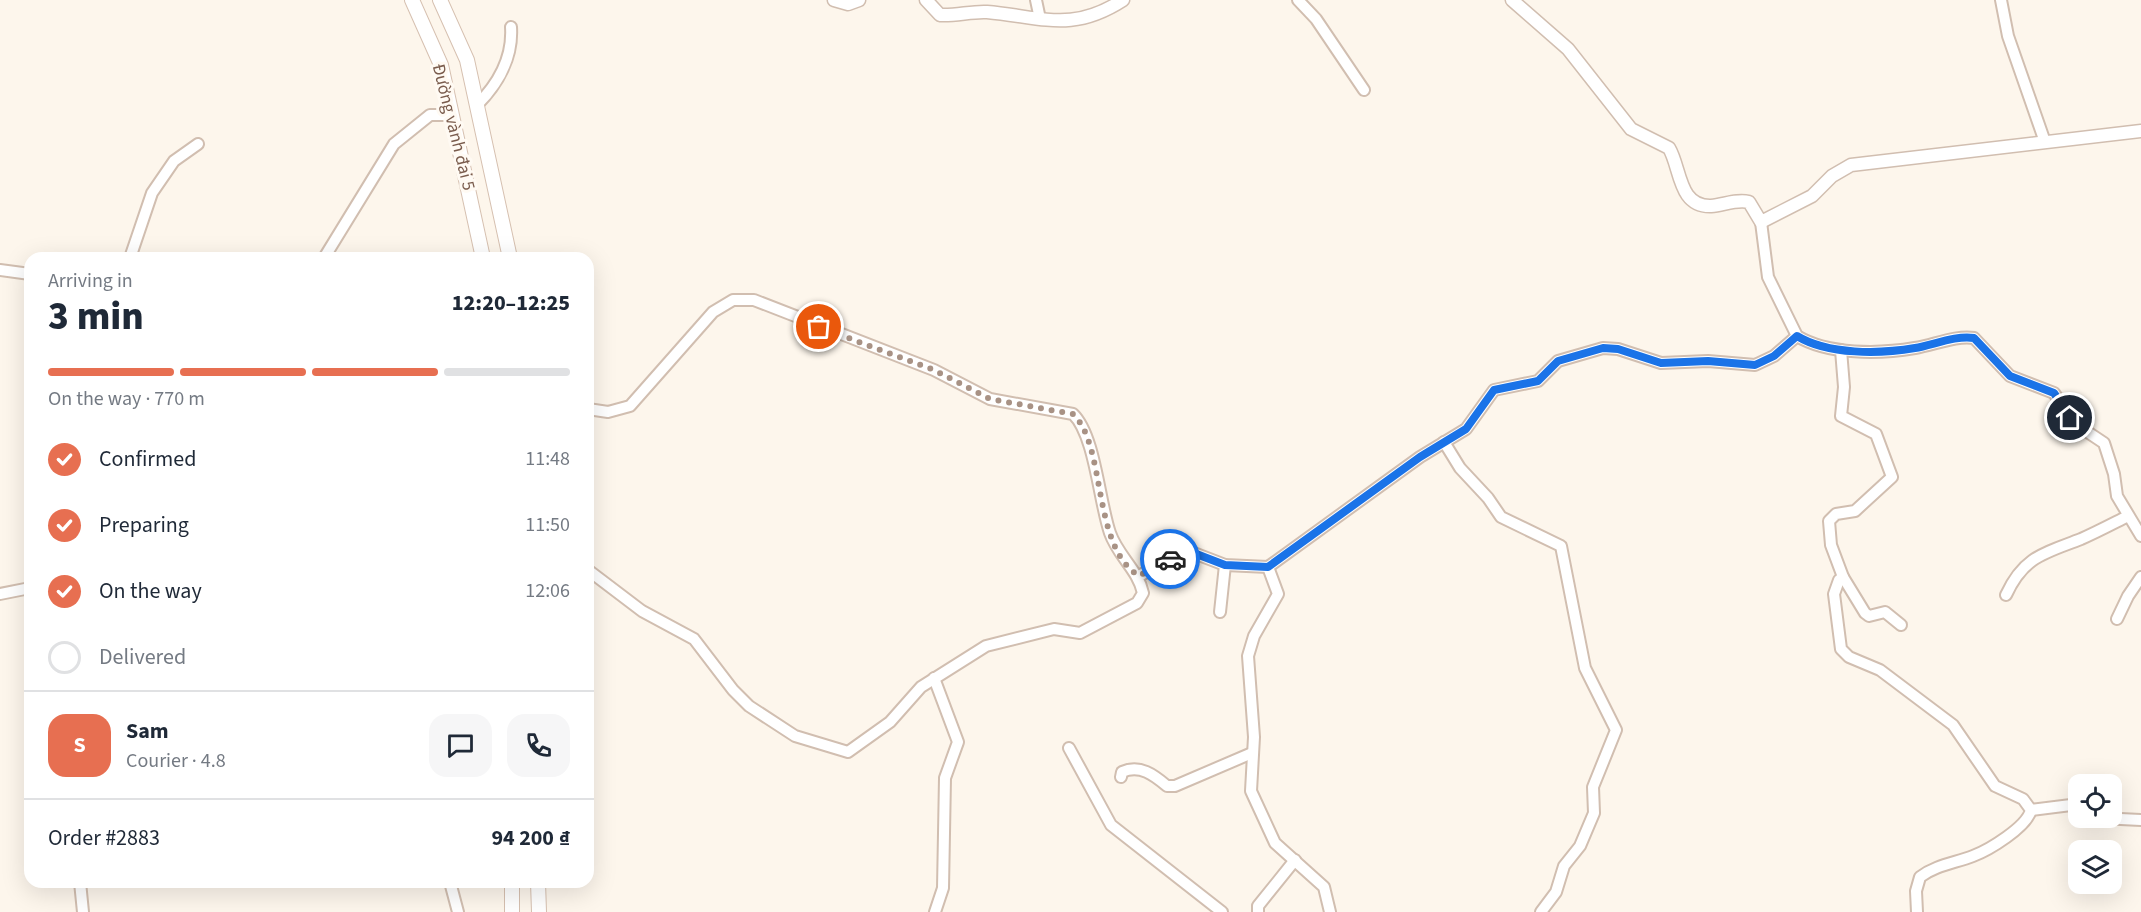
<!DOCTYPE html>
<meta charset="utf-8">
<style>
:root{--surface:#fff;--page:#f6f6f7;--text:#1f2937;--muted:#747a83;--line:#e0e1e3;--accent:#e76f51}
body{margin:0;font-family:"Source Sans 3",sans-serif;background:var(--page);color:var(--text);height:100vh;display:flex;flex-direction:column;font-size:22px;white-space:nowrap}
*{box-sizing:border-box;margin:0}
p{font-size:20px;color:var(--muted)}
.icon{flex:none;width:33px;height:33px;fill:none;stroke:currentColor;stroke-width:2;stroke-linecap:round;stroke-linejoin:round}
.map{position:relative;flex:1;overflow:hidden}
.details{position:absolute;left:24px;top:252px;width:570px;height:636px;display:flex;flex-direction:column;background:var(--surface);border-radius:18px;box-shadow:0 6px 24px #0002}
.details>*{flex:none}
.fabs{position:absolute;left:2068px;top:774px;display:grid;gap:12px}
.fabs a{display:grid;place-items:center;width:54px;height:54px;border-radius:12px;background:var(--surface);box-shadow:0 6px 24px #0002;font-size:30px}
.pin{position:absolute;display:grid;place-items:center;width:51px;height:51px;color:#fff;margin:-26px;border:3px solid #fff;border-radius:50%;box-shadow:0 2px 6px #0007}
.courier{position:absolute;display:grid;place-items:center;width:60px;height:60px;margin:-30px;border:4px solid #1a73e8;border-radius:50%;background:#fff;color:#222;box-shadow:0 2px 8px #0007}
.summary em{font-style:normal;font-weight:800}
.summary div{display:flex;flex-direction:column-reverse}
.summary{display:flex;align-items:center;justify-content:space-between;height:102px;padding:0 24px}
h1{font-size:39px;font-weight:800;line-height:45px}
.bar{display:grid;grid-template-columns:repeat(4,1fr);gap:9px 6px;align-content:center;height:72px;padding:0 24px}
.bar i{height:8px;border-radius:4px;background:var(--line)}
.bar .active{background:var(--accent)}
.bar p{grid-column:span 4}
.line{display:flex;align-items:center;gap:15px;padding:0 24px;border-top:2px solid var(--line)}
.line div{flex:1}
.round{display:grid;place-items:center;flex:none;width:63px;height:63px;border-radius:18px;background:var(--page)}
ol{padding:0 24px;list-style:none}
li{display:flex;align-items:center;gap:18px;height:66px}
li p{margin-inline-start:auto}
li .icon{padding:6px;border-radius:50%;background:var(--accent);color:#fff;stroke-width:4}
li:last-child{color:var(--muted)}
li i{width:33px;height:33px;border:3px solid var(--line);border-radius:50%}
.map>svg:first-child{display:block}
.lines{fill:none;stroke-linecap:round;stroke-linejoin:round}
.minor-casing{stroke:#d1beb0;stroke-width:14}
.tertiary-casing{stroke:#d1beb0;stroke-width:15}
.secondary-casing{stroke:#d6c0b0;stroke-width:16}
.minor{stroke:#fff;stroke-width:10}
.tertiary{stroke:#fff;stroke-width:12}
.secondary{stroke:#fff;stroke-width:14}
.done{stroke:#a89285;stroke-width:6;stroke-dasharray:0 10.8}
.route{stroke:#1a73e8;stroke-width:8}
.labels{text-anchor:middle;stroke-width:6;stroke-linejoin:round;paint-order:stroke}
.street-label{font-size:18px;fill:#7a5c4d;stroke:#fffaf3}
</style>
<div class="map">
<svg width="2141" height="912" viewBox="0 0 2141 912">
<rect width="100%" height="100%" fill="#fdf6ec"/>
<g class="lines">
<defs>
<g id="minor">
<path d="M1036 0 1040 19"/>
<path d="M1298 0 1316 19 1364 90"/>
<path d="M2001 0 2008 36 2045 142"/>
<path d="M477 105C498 84 513 57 511 27"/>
<path d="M1761 222 1768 277 1797 336C1828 355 1880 354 1915 348 1934 345 1956 335 1974 338L2010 376 2054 393 2074 423 2104 443 2114 474 2117 496 2141 536"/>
<path d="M130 258 152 193 174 161 198 144"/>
<path d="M324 258 394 144 430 115H452"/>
<path d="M0 270 30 274"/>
<path d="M1841 350 1844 387 1841 416 1876 434 1892 477 1855 511 1836 514 1829 521 1831 545 1843 577 1839 580 1834 594 1841 649 1849 657 1880 670 1953 725 1995 786 2023 799 2031 810C2027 827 1989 850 1973 856 1955 863 1936 865 1920 877L1916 891 1917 912"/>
<path d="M588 409 608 412 630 406 713 312 733 300H754L934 370 990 399 1073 414C1095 435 1099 501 1110 533 1118 556 1138 570 1143 593L1137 603 1080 633 1054 629 986 646 921 687 890 722 848 752 795 736 749 706 733 690 694 639 642 611 588 570"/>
<path d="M1444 442 1460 468 1488 498 1501 517 1561 546 1585 668 1616 730 1593 787 1594 813 1580 846 1564 866 1556 892 1541 912"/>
<path d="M1268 567 1278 594 1254 636 1248 656 1254 737 1251 791 1275 843 1324 887 1330 912"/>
<path d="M1139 576 1186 550 1225 565 1268 567 1420 457 1466 429 1494 390 1538 381 1558 361 1603 348 1618 349 1661 363 1708 361 1755 365 1774 356 1797 336"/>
<path d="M1843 577 1865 613 1869 616 1885 612 1901 625"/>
<path d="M0 594 30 588"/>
<path d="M2006 595C2024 556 2045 553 2081 539 2097 532 2112 524 2128 516"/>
<path d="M1220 612 1225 565"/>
<path d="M2117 619 2128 596 2141 577"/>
<path d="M934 678 958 742 945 778 943 888 935 912"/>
<path d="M1069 748 1111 825 1222 912"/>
<path d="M1121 777 1122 772C1140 764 1154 775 1167 786H1175L1252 753"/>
<path d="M2031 810 2079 804"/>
<path d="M2100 818 2141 820"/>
<path d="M80 882 83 912"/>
<path d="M450 882 458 912"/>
<path d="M1258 912V906L1295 860"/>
</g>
<g id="tertiary">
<path d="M834 0 848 4 859 0"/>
<path d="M926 0 940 15C956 16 972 11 987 12 1043 17 1072 33 1123 0"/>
<path d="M1512 0 1568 49 1631 129 1669 148C1681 168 1678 207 1711 206 1724 205 1736 199 1749 202L1761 222 1812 196 1832 176 1851 165 2141 131"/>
</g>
<g id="secondary">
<path d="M412 0 441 65 483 258"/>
<path d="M440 0 467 60 510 258"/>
<path d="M512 882V912"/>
<path d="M538 882 539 912"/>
</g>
</defs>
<!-- minor casing -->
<use href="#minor" class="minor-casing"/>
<!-- tertiary casing -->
<use href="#tertiary" class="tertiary-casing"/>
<!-- secondary casing -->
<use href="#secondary" class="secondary-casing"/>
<!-- minor -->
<use href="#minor" class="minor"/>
<!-- tertiary -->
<use href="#tertiary" class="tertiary"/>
<!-- secondary -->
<use href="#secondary" class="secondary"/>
</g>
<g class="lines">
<!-- done -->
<path class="done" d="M819 327 934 370 990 399 1073 414C1107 446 1091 546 1139 576L1170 559"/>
<!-- route -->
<path class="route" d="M1170 559 1186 550 1225 565 1268 567 1420 457 1466 429 1494 390 1538 381 1558 361 1603 348 1618 349 1661 363 1708 361 1755 365 1774 356 1797 336C1828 355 1880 354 1915 348 1933 345 1956 335 1974 338L2010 376 2054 393 2070 418"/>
</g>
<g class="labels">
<!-- street labels -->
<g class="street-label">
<text transform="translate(454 127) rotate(76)" y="6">Đường vành đai 5</text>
</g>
</g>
</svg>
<div class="fabs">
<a><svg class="icon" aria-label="locate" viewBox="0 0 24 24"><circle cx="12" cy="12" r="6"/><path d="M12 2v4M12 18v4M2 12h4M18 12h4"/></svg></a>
<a><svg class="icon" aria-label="layers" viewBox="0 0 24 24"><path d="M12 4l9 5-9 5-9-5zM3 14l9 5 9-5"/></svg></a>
</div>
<div class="pin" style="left:819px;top:327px;background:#ea580c"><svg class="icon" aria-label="bag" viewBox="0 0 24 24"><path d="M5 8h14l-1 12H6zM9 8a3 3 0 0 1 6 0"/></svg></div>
<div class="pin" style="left:2070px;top:418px;background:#1f2937"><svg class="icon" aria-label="home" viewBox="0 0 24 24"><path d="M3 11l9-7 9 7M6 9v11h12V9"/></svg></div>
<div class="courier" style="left:1170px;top:559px"><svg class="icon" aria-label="car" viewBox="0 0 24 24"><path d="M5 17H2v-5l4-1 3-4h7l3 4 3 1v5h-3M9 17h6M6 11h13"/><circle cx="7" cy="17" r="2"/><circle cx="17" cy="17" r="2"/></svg></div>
<section class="details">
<div class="summary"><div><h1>3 min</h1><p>Arriving in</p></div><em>12:20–12:25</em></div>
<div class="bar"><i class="active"></i><i class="active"></i><i class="active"></i><i></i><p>On the way · 770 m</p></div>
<ol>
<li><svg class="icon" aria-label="check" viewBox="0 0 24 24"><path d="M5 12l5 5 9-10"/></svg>Confirmed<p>11:48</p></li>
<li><svg class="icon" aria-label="check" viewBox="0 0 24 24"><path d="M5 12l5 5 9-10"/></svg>Preparing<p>11:50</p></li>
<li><svg class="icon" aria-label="check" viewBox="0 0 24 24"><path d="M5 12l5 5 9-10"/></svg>On the way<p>12:06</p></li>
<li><i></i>Delivered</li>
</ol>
<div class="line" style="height:108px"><b class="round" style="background:var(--accent);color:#fff">S</b><div><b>Sam</b><p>Courier · 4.8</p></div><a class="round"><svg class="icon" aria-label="chat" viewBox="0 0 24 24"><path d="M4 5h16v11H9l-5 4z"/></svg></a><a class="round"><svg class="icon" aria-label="phone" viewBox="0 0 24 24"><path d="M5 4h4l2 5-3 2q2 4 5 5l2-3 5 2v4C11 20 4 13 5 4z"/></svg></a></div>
<div class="line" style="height:78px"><div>Order #2883</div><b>94 200 ₫</b></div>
</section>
</div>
